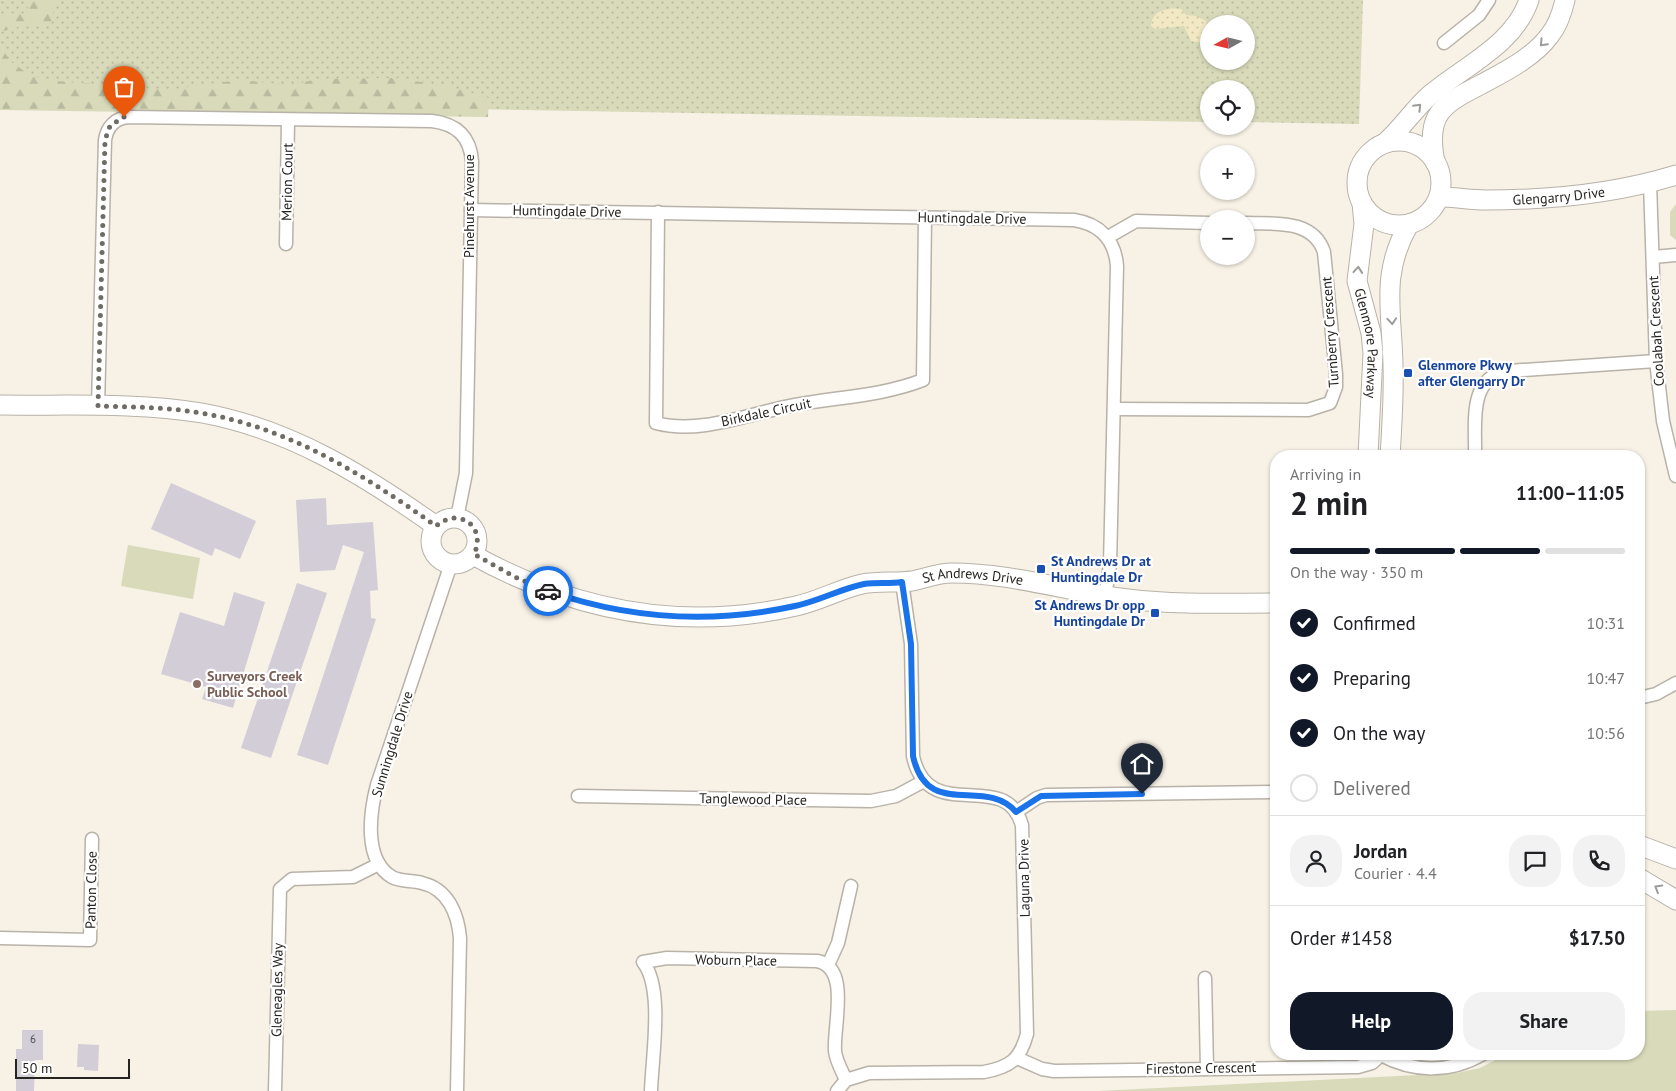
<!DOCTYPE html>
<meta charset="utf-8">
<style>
:root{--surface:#fff;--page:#f2f2f2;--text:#202124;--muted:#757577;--line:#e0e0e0;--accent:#111827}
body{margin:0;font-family:"PT Sans",sans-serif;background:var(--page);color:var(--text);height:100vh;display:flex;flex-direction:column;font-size:19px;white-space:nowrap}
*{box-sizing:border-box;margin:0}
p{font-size:16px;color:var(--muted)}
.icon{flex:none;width:28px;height:28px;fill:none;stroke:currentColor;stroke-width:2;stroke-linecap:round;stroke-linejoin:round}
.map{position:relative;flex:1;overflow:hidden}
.sheet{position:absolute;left:1270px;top:450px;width:375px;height:610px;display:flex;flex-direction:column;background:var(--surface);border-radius:20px;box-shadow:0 1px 4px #0004}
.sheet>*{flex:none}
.needle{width:32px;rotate:262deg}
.controls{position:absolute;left:1200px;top:15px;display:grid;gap:10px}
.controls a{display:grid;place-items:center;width:55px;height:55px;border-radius:50%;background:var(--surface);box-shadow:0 1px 4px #0004;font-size:25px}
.scale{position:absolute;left:15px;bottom:12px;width:115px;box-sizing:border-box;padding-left:5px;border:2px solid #262420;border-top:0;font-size:14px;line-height:18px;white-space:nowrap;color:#262420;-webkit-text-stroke:4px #fff;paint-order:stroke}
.pin{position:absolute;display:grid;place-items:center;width:42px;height:42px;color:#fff;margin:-51px -21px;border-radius:50% 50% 50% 0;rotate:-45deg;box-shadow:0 0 5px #0007}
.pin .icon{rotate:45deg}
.courier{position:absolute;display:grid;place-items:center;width:50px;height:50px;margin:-25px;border:4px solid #1a73e8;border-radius:50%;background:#fff;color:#222;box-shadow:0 1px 6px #0007}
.head em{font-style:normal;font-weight:600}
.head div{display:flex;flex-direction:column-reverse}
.head{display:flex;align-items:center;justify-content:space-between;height:85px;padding:0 20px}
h1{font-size:32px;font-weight:600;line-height:38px}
.bar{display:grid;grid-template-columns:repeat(4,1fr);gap:8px 5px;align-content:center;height:60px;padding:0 20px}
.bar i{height:6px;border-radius:4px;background:var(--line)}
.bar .current{background:var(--accent)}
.bar p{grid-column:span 4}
.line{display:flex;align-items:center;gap:12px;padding:0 20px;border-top:1px solid var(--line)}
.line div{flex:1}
.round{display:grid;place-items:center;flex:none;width:52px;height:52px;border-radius:20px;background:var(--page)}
ol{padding:0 20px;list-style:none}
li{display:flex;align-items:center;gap:15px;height:55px}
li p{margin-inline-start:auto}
li .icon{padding:5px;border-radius:50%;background:var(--accent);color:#fff;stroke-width:4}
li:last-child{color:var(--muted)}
li i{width:28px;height:28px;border:2px solid var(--line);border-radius:50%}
.button{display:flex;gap:10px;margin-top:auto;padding:10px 20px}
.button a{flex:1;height:58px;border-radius:20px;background:var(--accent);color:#fff;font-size:20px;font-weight:600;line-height:58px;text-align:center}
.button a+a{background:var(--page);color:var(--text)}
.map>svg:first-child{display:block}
.grass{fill:url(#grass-dots);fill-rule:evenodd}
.forest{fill:url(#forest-firs)}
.sand{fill:url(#sand-dots)}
.park{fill:#d8daba}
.building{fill:#d3cdd8}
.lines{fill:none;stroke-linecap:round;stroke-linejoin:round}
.street-casing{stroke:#b8b2a8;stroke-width:15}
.secondary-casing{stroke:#b8b2a8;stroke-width:21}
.street{stroke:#fff;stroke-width:12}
.secondary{stroke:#fff;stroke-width:19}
.oneway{stroke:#9d9c9b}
.done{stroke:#6f6c65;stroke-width:5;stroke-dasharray:0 9}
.route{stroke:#1a73e8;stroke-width:6}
.transit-dot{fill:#1a4fb4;stroke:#fff;stroke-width:2}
.education-dot{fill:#8d6e63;stroke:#fff;stroke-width:2}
.labels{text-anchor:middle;stroke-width:4.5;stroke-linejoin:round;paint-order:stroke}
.number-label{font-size:11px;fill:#514e4e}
.street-label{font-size:14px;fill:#262420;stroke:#fff}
.transit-label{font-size:14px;font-weight:bold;fill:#164399;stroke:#fff;text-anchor:start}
.education-label{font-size:14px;font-weight:bold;fill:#785e54;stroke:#fff;text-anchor:start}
</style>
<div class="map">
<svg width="1676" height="1091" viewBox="0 0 1676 1091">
<defs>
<pattern id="grass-dots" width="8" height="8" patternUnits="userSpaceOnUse" patternTransform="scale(1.25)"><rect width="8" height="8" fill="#d8daba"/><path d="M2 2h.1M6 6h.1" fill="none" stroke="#b9bba0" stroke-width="1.8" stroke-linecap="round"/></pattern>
<pattern id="forest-firs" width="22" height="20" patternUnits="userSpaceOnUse" patternTransform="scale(1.25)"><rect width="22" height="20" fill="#d8daba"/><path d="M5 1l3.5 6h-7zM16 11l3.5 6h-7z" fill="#b9bba0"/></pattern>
<pattern id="sand-dots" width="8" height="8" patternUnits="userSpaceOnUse" patternTransform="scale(1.25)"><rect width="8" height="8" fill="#f2e8c3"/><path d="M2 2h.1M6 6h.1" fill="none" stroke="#cfc7a7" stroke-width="1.8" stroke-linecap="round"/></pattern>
</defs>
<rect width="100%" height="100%" fill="#f7f1e6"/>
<!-- grass -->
<path class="grass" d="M0 0H1363L1359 124 1246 122V89H1209V122L0 101ZM1209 24H1246V61H1209Z"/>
<!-- forest -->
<g class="forest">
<path d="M27 0H55L51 26 29 24 0 32V16L4 13 28 14Z"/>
<path d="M0 45 10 61 31 76 56 81 167 90 239 80 292 85 317 79 396 78 451 87 489 98 488 117 0 110Z"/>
</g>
<!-- sand -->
<path class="sand" d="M1181 9 1186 15 1196 16 1206 21 1209 36 1203 43 1191 41 1184 26 1155 29 1151 26C1151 11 1168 7 1181 9Z"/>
<!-- park -->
<g class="park">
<path d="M1676 204V240L1670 235V212Z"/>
<path d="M128 545 200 558 193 599 121 586Z"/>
<path d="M1676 1010V1091H1098L1457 1073 1480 1068 1507 1054H1639V1011Z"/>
</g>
<!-- building -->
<g class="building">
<path d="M171 483 256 521 240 559 215 548 212 556 151 529Z"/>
<path d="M326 498 327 525 373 522 378 590 370 591 371 618 376 619 328 765 297 755 364 552 343 545 335 570 300 572 296 500Z"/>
<path d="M297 583 327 593 271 758 241 748Z"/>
<path d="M234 592 265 602 233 708 202 699 206 687 161 674 180 612 224 626Z"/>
<path d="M22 1030H43V1060H35L34 1091H16V1049H22Z"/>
<path d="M78 1044 99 1045 98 1071 84 1070V1067H77Z"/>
</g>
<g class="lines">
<defs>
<g id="street">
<path d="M1444 43 1479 15 1489 0"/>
<path d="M1650 183 1656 361 1663 421 1676 476"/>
<path d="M471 210 1074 220C1100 224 1115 240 1117 266L1110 565 1105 596"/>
<path d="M658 212 656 423C701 435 750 413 795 405 838 397 882 396 923 380L925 217"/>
<path d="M1108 237 1136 221 1209 223"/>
<path d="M286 244 288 120"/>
<path d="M1653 257 1676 255"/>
<path d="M98 406 105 140C107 127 115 118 129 117L432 121C456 124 470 136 472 161L466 473 457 518"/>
<path d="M1114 409 1308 410 1330 403 1336 387V374L1324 252C1313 219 1275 224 1246 223"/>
<path d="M1475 456C1476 425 1467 377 1508 371L1656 361"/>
<path d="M451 564 377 785C370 812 363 860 392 877 401 882 412 880 422 883 448 889 458 914 460 938L457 1091"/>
<path d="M1639 698 1656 694 1676 683"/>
<path d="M578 796 871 801 896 796 924 781"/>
<path d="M1016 812 1037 798 1046 795 1276 792"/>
<path d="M0 938 90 940 92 839"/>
<path d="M828 965 838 943 851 886"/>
<path d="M1205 978 1207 1068"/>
<path d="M1381 1055C1415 1073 1450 1073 1483 1054"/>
<path d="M1017 1058 1042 1069 1054 1071 1358 1067 1372 1063 1382 1054"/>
<path d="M275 1091 280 889 292 879 353 877 379 864"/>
<path d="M651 1091C652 1057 664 988 643 962L667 958 817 961C851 967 833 1026 835 1051 836 1061 842 1071 846 1080"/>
<path d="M837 1091 846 1080 869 1073 984 1072C1010 1067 1020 1060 1027 1034L1022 825C1005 766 928 827 913 756L911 644 902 582"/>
</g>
<g id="secondary">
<circle cx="1399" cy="183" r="42"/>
<path d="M1385 143C1402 128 1414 109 1430 95 1464 66 1514 45 1529 0"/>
<path d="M1435 162C1425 113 1443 104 1482 84 1506 71 1534 57 1550 35 1558 25 1562 13 1565 0"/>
<path id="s1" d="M1439 197C1455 197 1470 200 1486 200 1550 200 1614 194 1676 175"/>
<path id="s2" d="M1362 203 1364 224 1357 281 1371 333 1373 353 1368 456"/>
<path d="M0 405C67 406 136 402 202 413 290 429 364 475 436 526"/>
<path d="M1390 456C1392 426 1394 395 1393 365 1392 311 1380 274 1409 224"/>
<circle cx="454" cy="541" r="23"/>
<path id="s3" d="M473 555C574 611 682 632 796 606 819 601 840 589 862 584 879 581 895 583 912 581 926 578 938 573 952 573 1012 573 1069 592 1128 599 1176 605 1227 603 1276 603"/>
<path d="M1639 845 1676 859"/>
<path d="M1639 878 1676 900"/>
</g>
</defs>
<!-- street casing -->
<use href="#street" class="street-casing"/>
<!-- secondary casing -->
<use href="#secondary" class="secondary-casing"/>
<!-- street -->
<use href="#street" class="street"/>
<!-- secondary -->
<use href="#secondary" class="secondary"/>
</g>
<!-- one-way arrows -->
<defs><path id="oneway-chevron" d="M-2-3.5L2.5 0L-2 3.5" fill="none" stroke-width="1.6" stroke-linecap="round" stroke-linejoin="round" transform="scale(1.25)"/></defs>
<g class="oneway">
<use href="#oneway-chevron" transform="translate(1543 43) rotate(134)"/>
<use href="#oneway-chevron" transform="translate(1418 107) rotate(-46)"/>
<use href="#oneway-chevron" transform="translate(1358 270) rotate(-85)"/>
<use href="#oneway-chevron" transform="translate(1392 321) rotate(86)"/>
<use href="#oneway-chevron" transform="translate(1658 888) rotate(-150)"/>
</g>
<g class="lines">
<!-- done -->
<path class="done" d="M124 117 110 126 105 140 98 406C133 407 167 407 201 413 290 428 364 475 436 526 459 506 487 527 474 554L515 577 548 591"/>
<!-- route -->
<path class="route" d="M548 591C628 619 712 624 795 606 819 601 840 589 864 584 877 582 889 584 902 582L911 644 913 756C927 821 985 776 1016 812L1041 796 1142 794"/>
</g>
<!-- markers -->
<g class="transit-dot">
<rect x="1403" y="368" width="10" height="10" rx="2.5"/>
<rect x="1036" y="564" width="10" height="10" rx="2.5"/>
<rect x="1150" y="608" width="10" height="10" rx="2.5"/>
</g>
<circle class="education-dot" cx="197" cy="684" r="5"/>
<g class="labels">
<!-- number labels -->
<g class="number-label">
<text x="33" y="1043">6</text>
</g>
<!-- street labels -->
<g class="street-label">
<text transform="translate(287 182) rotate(-89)" y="5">Merion Court</text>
<text dy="5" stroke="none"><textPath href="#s1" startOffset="120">Glengarry Drive</textPath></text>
<text transform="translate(469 206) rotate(-90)" y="5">Pinehurst Avenue</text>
<text transform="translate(567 211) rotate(1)" y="5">Huntingdale Drive</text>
<text transform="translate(972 218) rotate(1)" y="5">Huntingdale Drive</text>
<text transform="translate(1656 331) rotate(-93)" y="5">Coolabah Crescent</text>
<text transform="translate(1330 332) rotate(-94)" y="5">Turnberry Crescent</text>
<text dy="5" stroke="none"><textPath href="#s2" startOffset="142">Glenmore Parkway</textPath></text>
<text transform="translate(766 412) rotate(-12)" y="5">Birkdale Circuit</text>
<text dy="5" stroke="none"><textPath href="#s3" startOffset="516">St Andrews Drive</textPath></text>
<text transform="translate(392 744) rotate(-73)" y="5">Sunningdale Drive</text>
<text transform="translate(753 799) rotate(1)" y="5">Tanglewood Place</text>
<text transform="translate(1024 878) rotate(-91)" y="5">Laguna Drive</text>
<text transform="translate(91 890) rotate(-89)" y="5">Panton Close</text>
<text transform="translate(736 960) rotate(1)" y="5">Woburn Place</text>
<text transform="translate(277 990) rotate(-89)" y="5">Gleneagles Way</text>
<text transform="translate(1201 1068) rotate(-1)" y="5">Firestone Crescent</text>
</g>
<!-- transit labels -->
<g class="transit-label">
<text x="1418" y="370">Glenmore Pkwy<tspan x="1418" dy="16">after Glengarry Dr</tspan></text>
<text x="1051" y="566">St Andrews Dr at<tspan x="1051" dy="16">Huntingdale Dr</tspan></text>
<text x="1145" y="610" text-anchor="end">St Andrews Dr opp<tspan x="1145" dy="16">Huntingdale Dr</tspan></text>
</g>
<!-- education labels -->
<g class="education-label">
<text x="207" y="681">Surveyors Creek<tspan x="207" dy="16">Public School</tspan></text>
</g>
</g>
</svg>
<div class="controls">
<a><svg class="needle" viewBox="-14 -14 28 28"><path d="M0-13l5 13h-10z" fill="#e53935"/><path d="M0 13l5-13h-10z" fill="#757577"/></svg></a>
<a><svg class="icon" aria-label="locate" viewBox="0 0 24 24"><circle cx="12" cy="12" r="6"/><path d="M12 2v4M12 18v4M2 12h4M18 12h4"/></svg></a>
<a>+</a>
<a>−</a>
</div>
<div class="scale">50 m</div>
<div class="pin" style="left:124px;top:117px;background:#ea580c"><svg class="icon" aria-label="bag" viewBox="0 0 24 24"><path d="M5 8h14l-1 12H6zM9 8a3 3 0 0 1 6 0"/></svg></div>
<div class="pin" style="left:1142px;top:794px;background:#1f2937"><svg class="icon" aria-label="home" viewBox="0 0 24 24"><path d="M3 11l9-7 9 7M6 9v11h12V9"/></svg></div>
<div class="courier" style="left:548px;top:591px"><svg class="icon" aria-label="car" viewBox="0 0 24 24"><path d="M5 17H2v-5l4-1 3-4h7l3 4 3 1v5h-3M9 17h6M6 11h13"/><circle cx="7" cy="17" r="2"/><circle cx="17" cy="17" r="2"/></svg></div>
<section class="sheet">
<div class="head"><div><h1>2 min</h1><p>Arriving in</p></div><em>11:00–11:05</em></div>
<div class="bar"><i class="current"></i><i class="current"></i><i class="current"></i><i></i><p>On the way · 350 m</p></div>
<ol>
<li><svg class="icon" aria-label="check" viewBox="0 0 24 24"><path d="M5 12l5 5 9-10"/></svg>Confirmed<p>10:31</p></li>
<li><svg class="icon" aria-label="check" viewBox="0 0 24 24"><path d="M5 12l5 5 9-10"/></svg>Preparing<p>10:47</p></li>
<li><svg class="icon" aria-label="check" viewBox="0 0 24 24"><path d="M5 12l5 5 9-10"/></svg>On the way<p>10:56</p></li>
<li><i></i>Delivered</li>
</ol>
<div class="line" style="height:90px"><a class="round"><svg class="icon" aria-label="person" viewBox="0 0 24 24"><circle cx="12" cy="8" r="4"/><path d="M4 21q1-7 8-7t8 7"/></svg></a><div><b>Jordan</b><p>Courier · 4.4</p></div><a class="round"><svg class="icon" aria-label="chat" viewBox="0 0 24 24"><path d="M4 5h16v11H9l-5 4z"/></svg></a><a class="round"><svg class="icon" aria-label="phone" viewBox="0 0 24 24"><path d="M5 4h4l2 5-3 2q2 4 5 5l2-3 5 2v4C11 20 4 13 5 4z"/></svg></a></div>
<div class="line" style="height:65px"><div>Order #1458</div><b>$17.50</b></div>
<div class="button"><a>Help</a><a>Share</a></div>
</section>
</div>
